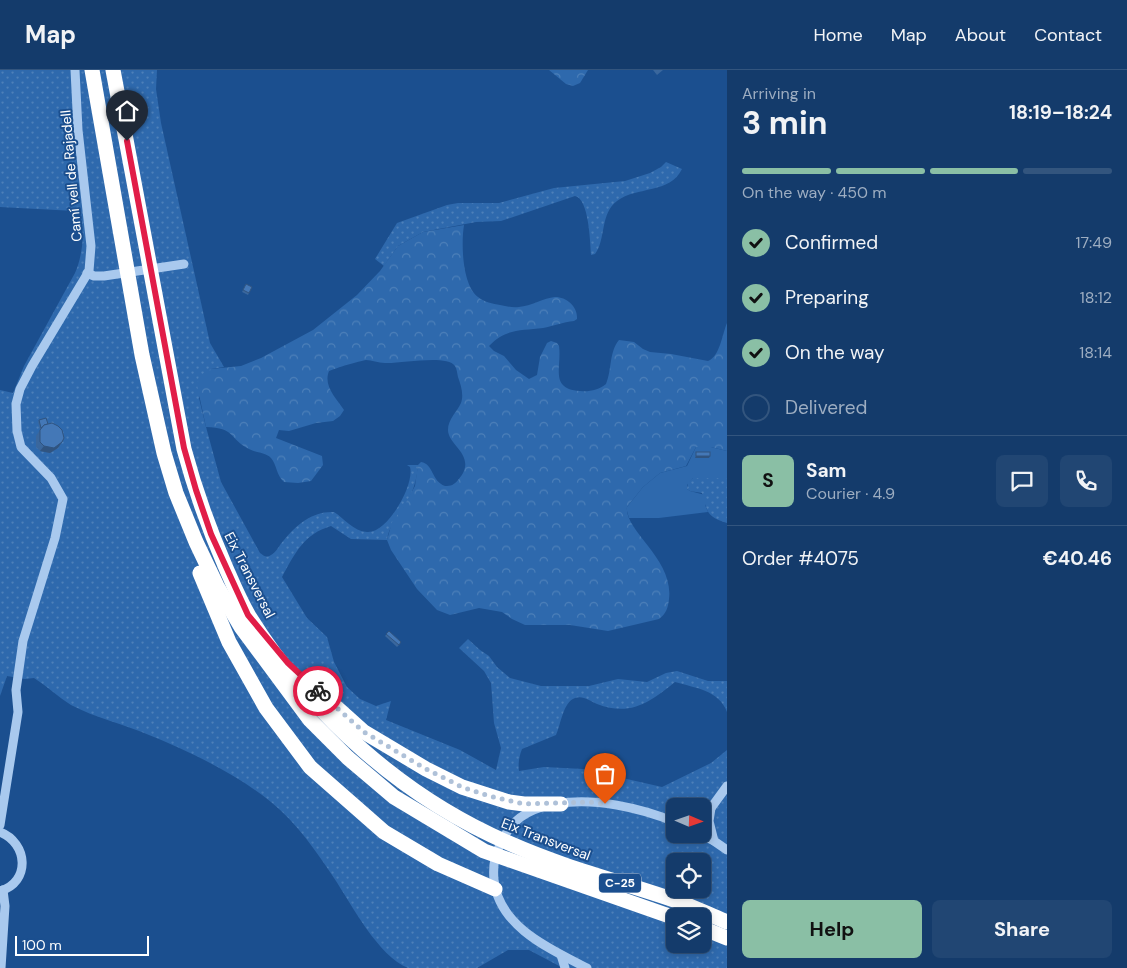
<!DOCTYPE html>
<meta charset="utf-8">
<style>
:root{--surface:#143b6b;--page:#214673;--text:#f1f3f6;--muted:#9dadc1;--line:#33557e;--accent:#8abfa5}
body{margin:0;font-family:"DM Sans",sans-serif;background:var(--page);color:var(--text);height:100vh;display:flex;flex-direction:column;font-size:19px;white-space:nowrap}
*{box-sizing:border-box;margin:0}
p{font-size:16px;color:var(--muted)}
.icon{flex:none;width:28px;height:28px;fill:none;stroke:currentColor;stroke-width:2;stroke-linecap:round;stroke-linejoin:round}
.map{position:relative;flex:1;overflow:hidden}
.details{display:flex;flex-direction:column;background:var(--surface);width:400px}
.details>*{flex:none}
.needle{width:32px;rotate:92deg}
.controls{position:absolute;left:666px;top:728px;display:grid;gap:10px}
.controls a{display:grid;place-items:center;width:45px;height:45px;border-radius:8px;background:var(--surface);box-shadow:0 2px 8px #0003,0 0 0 1px var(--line);font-size:25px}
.scale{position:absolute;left:15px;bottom:12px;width:134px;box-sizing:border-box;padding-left:5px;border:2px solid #fff;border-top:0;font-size:14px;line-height:18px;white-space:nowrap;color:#fff;-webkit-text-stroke:4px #1b4f8f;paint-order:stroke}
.pin{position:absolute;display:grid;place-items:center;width:42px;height:42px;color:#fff;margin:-51px -21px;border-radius:50% 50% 50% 0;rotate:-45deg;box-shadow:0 0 5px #0007}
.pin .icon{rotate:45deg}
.courier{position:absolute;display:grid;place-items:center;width:50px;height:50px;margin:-25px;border:4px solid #e11d48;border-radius:50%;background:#fff;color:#222;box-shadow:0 1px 6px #0007}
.head em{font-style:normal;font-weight:700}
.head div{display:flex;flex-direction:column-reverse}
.head{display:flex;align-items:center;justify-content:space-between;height:85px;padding:0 15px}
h1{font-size:32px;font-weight:700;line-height:38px}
.bar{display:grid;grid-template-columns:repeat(4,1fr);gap:8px 5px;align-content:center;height:60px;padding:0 15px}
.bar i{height:6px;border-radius:4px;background:var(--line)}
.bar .current{background:var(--accent)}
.bar p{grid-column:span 4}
.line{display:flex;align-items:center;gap:12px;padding:0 15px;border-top:1px solid var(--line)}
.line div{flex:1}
.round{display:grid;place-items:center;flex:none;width:52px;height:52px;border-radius:8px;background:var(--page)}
ol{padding:0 15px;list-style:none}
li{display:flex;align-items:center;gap:15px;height:55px}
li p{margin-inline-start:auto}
li .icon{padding:5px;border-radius:50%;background:var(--accent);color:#111;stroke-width:4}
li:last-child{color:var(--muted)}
li i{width:28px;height:28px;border:2px solid var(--line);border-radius:50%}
.primary-button{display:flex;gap:10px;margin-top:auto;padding:10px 15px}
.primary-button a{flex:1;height:58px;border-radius:8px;background:var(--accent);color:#111;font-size:20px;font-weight:700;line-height:58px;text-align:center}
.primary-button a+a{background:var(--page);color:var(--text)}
header{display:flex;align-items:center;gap:30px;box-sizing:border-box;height:70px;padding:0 25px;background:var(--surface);border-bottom:1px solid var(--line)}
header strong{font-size:24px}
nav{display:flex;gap:28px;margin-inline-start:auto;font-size:18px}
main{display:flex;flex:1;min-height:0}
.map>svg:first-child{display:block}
.grass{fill:url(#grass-dots);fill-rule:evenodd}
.forest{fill:url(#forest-crowns)}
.green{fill:#2e69ad}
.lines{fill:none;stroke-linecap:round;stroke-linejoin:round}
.minor{stroke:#a9c9ee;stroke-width:9}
.highway{stroke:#fff;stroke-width:15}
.wall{fill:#3a679d}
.shaded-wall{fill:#305480}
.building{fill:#4478b7;stroke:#305480}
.done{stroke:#afc1d8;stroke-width:5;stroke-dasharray:0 9}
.route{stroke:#e11d48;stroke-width:6}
.labels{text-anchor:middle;stroke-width:4;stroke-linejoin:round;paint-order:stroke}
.shield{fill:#1b4f8f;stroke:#bbcadd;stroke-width:1}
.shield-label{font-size:12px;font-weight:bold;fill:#fff}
.street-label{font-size:14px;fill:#fff;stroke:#1b4f8f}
</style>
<header>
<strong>Map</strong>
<nav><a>Home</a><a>Map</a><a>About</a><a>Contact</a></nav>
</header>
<main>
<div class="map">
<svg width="727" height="898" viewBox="0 0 727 898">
<defs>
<pattern id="grass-dots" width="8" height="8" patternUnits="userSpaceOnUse" patternTransform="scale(1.25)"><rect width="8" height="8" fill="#2e69ad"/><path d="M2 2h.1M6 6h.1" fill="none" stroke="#4d80b9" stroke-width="1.8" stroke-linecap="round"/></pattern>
<pattern id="forest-crowns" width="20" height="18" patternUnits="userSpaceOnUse" patternTransform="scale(1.25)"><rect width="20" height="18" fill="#2e69ad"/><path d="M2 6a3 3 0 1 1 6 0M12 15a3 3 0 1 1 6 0" fill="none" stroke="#4d80b9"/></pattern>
</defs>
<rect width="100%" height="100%" fill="#1b4f8f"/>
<!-- grass -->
<g class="grass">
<path d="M0 0H157L156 19 161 53 210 273 224 297 211 299 199 328 206 357 221 412 260 483C264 486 266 488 271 485 277 482 279 475 284 470 297 454 313 441 334 442 345 449 353 461 367 462 387 464 415 415 410 397L407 395H418C417 411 412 425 403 439 396 450 389 456 387 470L351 469 331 456C304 464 295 483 282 507L307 548 327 567 334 592 347 617 360 629 376 636 391 631 386 650 460 680 496 700 501 678 494 653 491 613 484 601 459 578 468 569 480 580 489 586 497 597 510 608 541 616H589L618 609 647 612 666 603 677 601 708 611H727V642C719 620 695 618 675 612 650 632 631 647 597 634 590 631 583 625 575 628 563 632 561 654 556 665L522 679C519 686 518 694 519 701L544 697 583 699 662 717 711 693 727 680V898H563L529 880H508L477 898H408C378 886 352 835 334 808 316 781 297 753 271 732 238 705 189 681 149 665 123 654 96 648 71 635 58 627 47 616 34 608L25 609 7 606 0 626V320L13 323 24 296 75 203C82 188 88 153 75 141L0 137ZM675 736H702V764H675ZM675 791H702V819H675ZM675 846H702V874H675Z"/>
<path d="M666 92 682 99C670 124 637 116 617 131 600 143 606 170 595 184L591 185C590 171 589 129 575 126L501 151 476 152 423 162 398 176 384 196 375 189 397 153 447 135 458 133H499L554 118 625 111 650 103 661 97Z"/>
<path d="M693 408H727V453C707 447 707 442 702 423L690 421 687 419 688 412Z"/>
</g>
<!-- forest -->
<g class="forest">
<path d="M549 0H588L580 13 573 16 566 14Z"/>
<path d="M464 155C461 173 462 215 478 227 484 232 493 234 500 235 506 236 512 238 519 237 531 236 544 228 555 227 567 227 578 237 577 249L574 251C563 252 553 256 543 258 521 261 506 258 489 276L494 281 504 286 516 300 529 309 537 305 540 287 547 273 551 271 557 273 559 276C562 297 549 319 580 321 589 322 599 320 606 314 612 300 609 282 619 270L634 272 643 279 650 282 671 284 708 291C720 286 722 265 727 253V381L711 377H696L686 396 660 403 643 417 627 437C624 461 674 489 669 529 668 538 666 544 659 549L608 561 570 555H525L512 549 502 542 479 538 450 545 437 540 417 519 391 480 387 470 392 452 403 438 415 416 418 395 421 392C434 394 431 411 445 416 451 416 454 415 458 410 479 386 448 376 448 360 448 349 457 342 461 333 464 325 461 315 458 307 457 303 457 299 455 296 447 284 399 294 385 293 378 293 372 290 366 290 359 291 336 298 329 301 323 316 336 328 344 340L340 346 333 351 316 353 289 361 279 360 276 368 322 386 323 395 311 411 298 413 284 412C276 405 277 395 271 388 265 382 256 383 249 379 228 368 236 358 206 357L197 315 199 306 211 299 241 296 261 288 313 260 357 225 380 201 398 176 423 162Z"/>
</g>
<!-- green -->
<path class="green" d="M696 377H711L727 381V408H693L687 415V419L690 421 705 425V435L708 442 659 448H629L627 441V437L643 417 660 403 687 396Z"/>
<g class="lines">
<!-- minor -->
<g class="minor">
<path d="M87 203 94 206H104L184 194"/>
<path d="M557 734C593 727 641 738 675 752"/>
<path d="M542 737C519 744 508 756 499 777 494 787 493 799 494 810 499 857 550 879 587 898"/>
<path d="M711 738 709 751 714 771"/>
<path d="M702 745 711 738 727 716"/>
<path d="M0 755 18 642 16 620 23 571 55 468 63 429 51 408 21 377 17 361 16 334 20 319 32 296 89 201 91 176 78 60 75 0"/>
<path d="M0 762C28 773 31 812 0 821"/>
<path d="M700 764 714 771 727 780"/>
<path d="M561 885 565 898"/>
<path d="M1 898 5 836 3 820"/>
</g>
<!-- highway -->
<g class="highway">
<path d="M92 0 142 285 164 383 176 423 196 472 217 516 241 557 310 650 348 688 394 727 484 781 675 848"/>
<path d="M113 0 184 379C195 420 209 459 226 498 233 514 240 531 249 546 311 645 403 728 511 774 565 798 622 812 677 831 694 837 710 845 727 852"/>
<path d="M200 503 229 572 266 638 310 697 384 762 438 794 495 819"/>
<path d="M305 609 364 662 426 699 462 717 509 732 524 734H561"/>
<path d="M702 858 727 868"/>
</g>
</g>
<!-- wall -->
<g class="wall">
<path d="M653 0H663L657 5Z"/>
<path d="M246 214 249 223 248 225 242 222Z"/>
<path d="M39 350 48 354 62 372 58 378 50 383 40 381 36 377V366L40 360 38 352Z"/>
<path d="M389 561 400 574 397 577 385 566Z"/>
</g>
<!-- shaded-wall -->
<g class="shaded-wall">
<path d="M62 372 58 378 50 383 40 381 44 376Z"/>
<path d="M696 386H710L709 388H695Z"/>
</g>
<!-- building -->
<g class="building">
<path d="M246 214 252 217 249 223 243 220Z"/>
<path d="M46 348 48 354 44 355 41 358 39 350Z"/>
<path d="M52 353 58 356 62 360 64 368 62 372 54 378 44 376 40 372V360L44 355Z"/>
<rect x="696" y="382" width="14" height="4"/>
<path d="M389 561 401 572 399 575 386 564Z"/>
</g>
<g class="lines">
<!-- done -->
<path class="done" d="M318 621 364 662 426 699 462 717 489 726 524 734 589 732 605 734"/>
<!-- route -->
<path class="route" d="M127 71 184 378 196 420 211 464 248 545 288 593 318 621"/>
</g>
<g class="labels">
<!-- shield labels -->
<rect class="shield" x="599" y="803.5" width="42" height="19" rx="4"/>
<g class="shield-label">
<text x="620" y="817">C-25</text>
</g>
<!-- street labels -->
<g class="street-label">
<text transform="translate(71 106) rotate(-95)" y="5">Camí vell de Rajadell</text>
<text transform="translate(250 505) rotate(63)" y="5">Eix Transversal</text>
<text transform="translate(546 769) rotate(21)" y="5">Eix Transversal</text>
</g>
</g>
</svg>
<div class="controls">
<a><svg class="needle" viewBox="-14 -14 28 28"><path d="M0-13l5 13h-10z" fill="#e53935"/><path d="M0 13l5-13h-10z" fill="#9dadc1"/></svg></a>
<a><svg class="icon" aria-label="locate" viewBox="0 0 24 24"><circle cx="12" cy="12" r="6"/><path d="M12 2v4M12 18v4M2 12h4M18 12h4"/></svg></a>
<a><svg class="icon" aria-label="layers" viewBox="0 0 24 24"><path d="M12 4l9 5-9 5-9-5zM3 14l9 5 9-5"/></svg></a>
</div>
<div class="scale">100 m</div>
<div class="pin" style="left:605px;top:734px;background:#ea580c"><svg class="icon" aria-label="bag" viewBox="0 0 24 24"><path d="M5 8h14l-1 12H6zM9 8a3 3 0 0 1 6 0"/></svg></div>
<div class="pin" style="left:127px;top:71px;background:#1f2937"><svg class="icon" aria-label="home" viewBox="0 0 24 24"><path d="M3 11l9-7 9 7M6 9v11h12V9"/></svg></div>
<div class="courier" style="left:318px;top:621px"><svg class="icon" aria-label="bike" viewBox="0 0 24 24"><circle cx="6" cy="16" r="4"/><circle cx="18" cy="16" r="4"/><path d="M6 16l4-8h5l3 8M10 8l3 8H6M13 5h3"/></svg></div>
</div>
<section class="details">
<div class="head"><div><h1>3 min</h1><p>Arriving in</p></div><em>18:19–18:24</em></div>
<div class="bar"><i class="current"></i><i class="current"></i><i class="current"></i><i></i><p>On the way · 450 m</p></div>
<ol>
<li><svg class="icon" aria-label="check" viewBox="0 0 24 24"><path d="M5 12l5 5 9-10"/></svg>Confirmed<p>17:49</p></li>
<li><svg class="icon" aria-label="check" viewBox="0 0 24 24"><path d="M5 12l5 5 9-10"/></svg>Preparing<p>18:12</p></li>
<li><svg class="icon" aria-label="check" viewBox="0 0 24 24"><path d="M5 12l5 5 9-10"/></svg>On the way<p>18:14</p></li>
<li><i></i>Delivered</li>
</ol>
<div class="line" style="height:90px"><b class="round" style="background:var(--accent);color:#111">S</b><div><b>Sam</b><p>Courier · 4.9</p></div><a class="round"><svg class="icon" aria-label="chat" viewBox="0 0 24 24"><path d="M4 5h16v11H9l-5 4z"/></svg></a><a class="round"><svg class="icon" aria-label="phone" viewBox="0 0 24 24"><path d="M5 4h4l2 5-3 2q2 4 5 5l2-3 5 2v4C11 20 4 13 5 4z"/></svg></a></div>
<div class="line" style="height:65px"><div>Order #4075</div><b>€40.46</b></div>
<div class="primary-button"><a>Help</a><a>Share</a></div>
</section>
</main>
